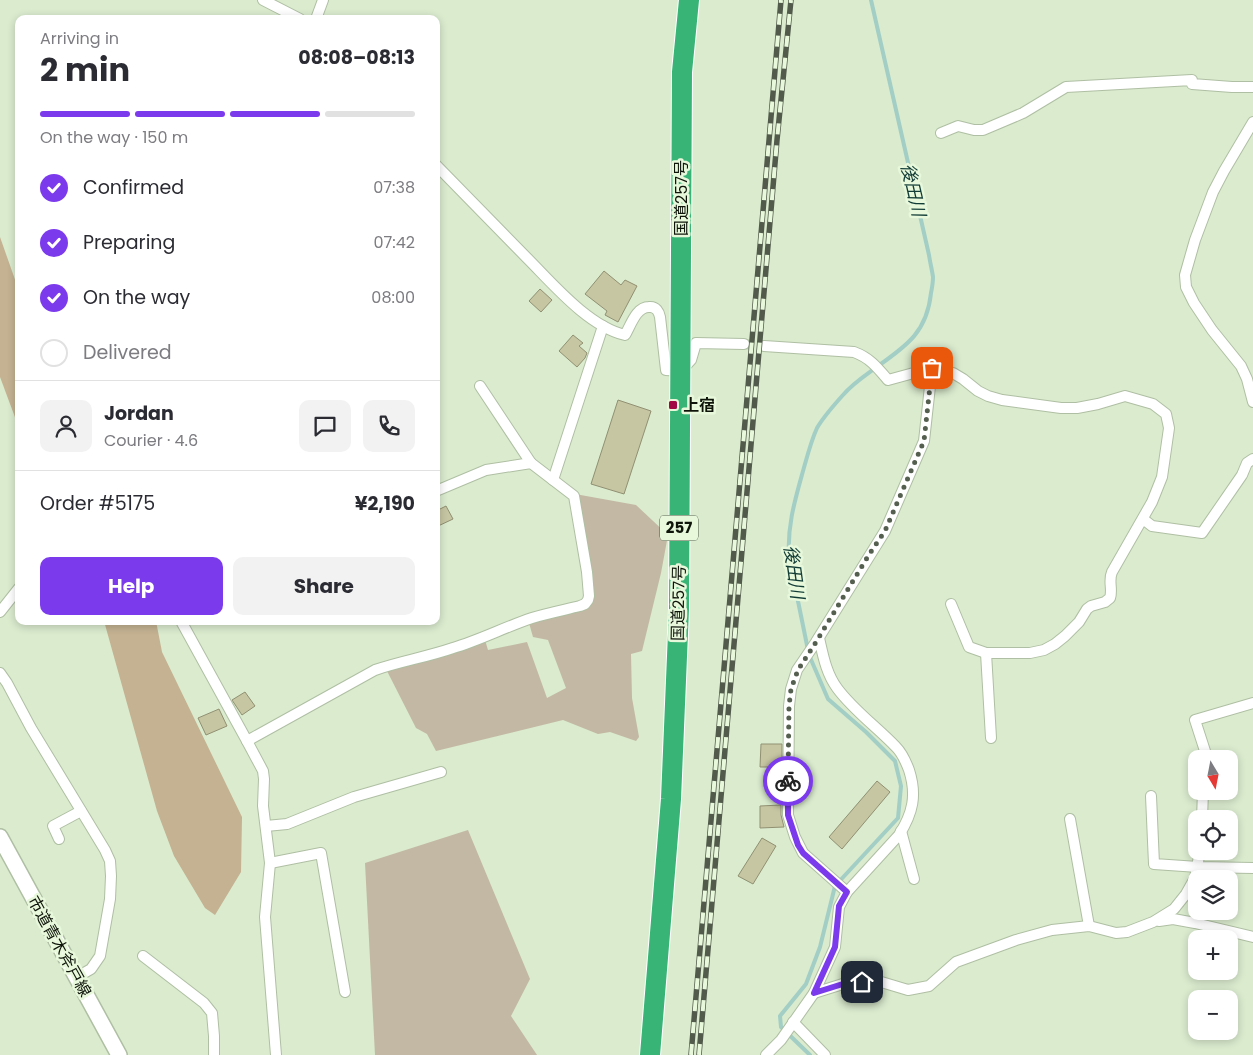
<!DOCTYPE html>
<meta charset="utf-8">
<style>
:root{--surface:#fff;--page:#f2f2f3;--text:#2b2b33;--muted:#7c7c81;--line:#e1e1e2;--accent:#7c3aed}
body{margin:0;font-family:Poppins,"Noto Sans JP",sans-serif;background:var(--page);color:var(--text);height:100vh;display:flex;flex-direction:column;font-size:19px;white-space:nowrap}
*{box-sizing:border-box;margin:0}
p{font-size:16px;color:var(--muted)}
.icon{flex:none;width:28px;height:28px;fill:none;stroke:currentColor;stroke-width:2;stroke-linecap:round;stroke-linejoin:round}
.map{position:relative;flex:1;overflow:hidden}
.sheet{position:absolute;left:15px;top:15px;width:425px;height:610px;display:flex;flex-direction:column;background:var(--surface);border-radius:10px;box-shadow:0 2px 8px #0003}
.sheet>*{flex:none}
.needle{width:32px;rotate:170deg}
.buttons{position:absolute;left:1188px;top:750px;display:grid;gap:10px}
.buttons a{display:grid;place-items:center;width:50px;height:50px;border-radius:10px;background:var(--surface);box-shadow:0 2px 8px #0003;font-size:25px}
.pin{position:absolute;display:grid;place-items:center;width:42px;height:42px;color:#fff;margin:-21px;border-radius:10px;box-shadow:0 2px 8px #0006}
.courier{position:absolute;display:grid;place-items:center;width:50px;height:50px;margin:-25px;border:4px solid #7c3aed;border-radius:50%;background:#fff;color:#222;box-shadow:0 1px 6px #0007}
.overview em{font-style:normal;font-weight:700}
.overview div{display:flex;flex-direction:column-reverse}
.overview{display:flex;align-items:center;justify-content:space-between;height:85px;padding:0 25px}
h1{font-size:32px;font-weight:700;line-height:38px}
.bar{display:grid;grid-template-columns:repeat(4,1fr);gap:8px 5px;align-content:center;height:60px;padding:0 25px}
.bar i{height:6px;border-radius:4px;background:var(--line)}
.bar .current{background:var(--accent)}
.bar p{grid-column:span 4}
.line{display:flex;align-items:center;gap:12px;padding:0 25px;border-top:1px solid var(--line)}
.line div{flex:1}
.round{display:grid;place-items:center;flex:none;width:52px;height:52px;border-radius:10px;background:var(--page)}
ol{padding:0 25px;list-style:none}
li{display:flex;align-items:center;gap:15px;height:55px}
li p{margin-inline-start:auto}
li .icon{padding:5px;border-radius:50%;background:var(--accent);color:#fff;stroke-width:4}
li:last-child{color:var(--muted)}
li i{width:28px;height:28px;border:2px solid var(--line);border-radius:50%}
.primary-button{display:flex;gap:10px;margin-top:auto;padding:10px 25px}
.primary-button a{flex:1;height:58px;border-radius:10px;background:var(--accent);color:#fff;font-size:20px;font-weight:700;line-height:58px;text-align:center}
.primary-button a+a{background:var(--page);color:var(--text)}
.map>svg:first-child{display:block}
.green{fill:#c3b8a3}
.forest{fill:#c4b292}
.lines{fill:none;stroke-linecap:round;stroke-linejoin:round}
.stream{stroke:#a2cec6;stroke-width:4}
.building{fill:#c6c6a3;stroke:#919072}
.street-tunnel{stroke:#bbcbb1;stroke-width:10;stroke-dasharray:10 5;stroke-linecap:butt}
.street-casing{stroke:#afbfa3;stroke-width:12}
.secondary-casing{stroke:#afbfa3;stroke-width:18}
.highway-casing{stroke:#fff;stroke-width:22}
.street{stroke:#fff;stroke-width:10}
.secondary{stroke:#fff;stroke-width:15}
.highway{stroke:#37b476;stroke-width:20}
.rail-casing{stroke:#525b4b;stroke-width:5.5}
.rail{stroke:#e7f8db;stroke-width:4;stroke-dasharray:11;stroke-linecap:butt}
.done{stroke:#555f4f;stroke-width:5;stroke-dasharray:0 9}
.route{stroke:#7c3aed;stroke-width:6}
.poi-dot{fill:#a20846;stroke:#e7f8db;stroke-width:2}
.labels{text-anchor:middle;stroke-width:5;stroke-linejoin:round;paint-order:stroke}
.shield{fill:#e7f8db;stroke:#4f5849;stroke-width:1}
.shield-label{font-size:15px;font-weight:bold;fill:#0e140a}
.street-label{font-size:16px;fill:#0e140a;stroke:#e7f8db}
.poi-label{font-size:16px;font-weight:bold;fill:#0e140a;stroke:#e7f8db;text-anchor:start}
.water-label{font-size:18px;font-style:italic;fill:#123c36;stroke:#e7f8db}
</style>
<div class="map">
<svg width="1253" height="1055" viewBox="0 0 1253 1055">
<rect width="100%" height="100%" fill="#daebce"/>
<!-- green -->
<g class="green">
<path d="M575 494 636 505 668 535 661 573 642 651 631 654 632 698 639 737 636 741 610 732 598 734 563 720 436 751 427 734 416 728 386 669 485 640 488 650 527 642 547 698 566 688 548 640 533 637 529 623 593 601Z"/>
<path d="M468 830 530 979 511 1016 537 1055H375L365 863Z"/>
</g>
<!-- forest -->
<g class="forest">
<path d="M0 237 19 291V428L0 377Z"/>
<path d="M104 621H156L162 652 242 817 241 872 215 915 205 908 174 856 157 811Z"/>
</g>
<g class="lines">
<!-- stream -->
<path class="stream" d="M810 1055 781 1027 780 1016 806 984 820 947 835 886 898 818 901 786 895 761 866 732 828 699 809 655 789 557C787 526 795 500 803 471 807 457 811 441 817 428 824 416 834 405 843 395 853 383 866 375 878 366 908 345 927 331 931 293 932 288 933 282 933 277 932 270 930 262 929 255L871 0"/>
</g>
<!-- building -->
<g class="building">
<path d="M604 271 621 285 625 280 637 286 618 322 605 315 607 311 585 294Z"/>
<path d="M540 289 552 300 541 312 529 301Z"/>
<path d="M573 335 583 343 579 346 587 353 585 358 577 367 559 351Z"/>
<path d="M618 400 651 411 624 494 591 484Z"/>
<path d="M446 506 453 519 436 527V511Z"/>
<path d="M245 692 255 706 242 715 232 700Z"/>
<path d="M219 709 227 726 206 735 198 718Z"/>
<path d="M761 744H782V767H760Z"/>
<path d="M877 781 890 792 842 849 829 837Z"/>
<path d="M781 805V815L784 827 760 828V806Z"/>
<path d="M762 838 776 846 753 884 738 876Z"/>
</g>
<g class="lines">
<!-- street-tunnel -->
<path class="street-tunnel" d="M744 344 764 346"/>
<defs>
<g id="street">
<path d="M263 0 300 19"/>
<path d="M316 19 323 0"/>
<path d="M1253 122 1224 171 1213 192 1195 240 1185 275 1186 287 1194 303 1212 330 1241 366 1247 379 1253 402"/>
<path d="M941 133 958 126 974 130H983L1023 113 1066 87 1192 80V84L1232 87H1253"/>
<path d="M436 165C466 196 497 227 527 258 553 284 588 326 625 335 631 325 636 307 649 307 656 306 659 312 660 317L666 370 681 371 691 360 696 343 744 344"/>
<path d="M764 346 854 352C870 358 877 367 888 380L932 368 953 373 963 379 978 391 988 396 1002 400 1061 408H1077L1098 404 1125 396 1153 404 1166 414 1169 428 1162 477 1152 502 1112 572C1108 581 1113 589 1110 598L1105 602 1091 606 1087 609 1079 622 1065 636 1055 644 1044 650 1030 653H986L991 738"/>
<path d="M480 386 531 463"/>
<path d="M553 480 603 326"/>
<path d="M1143 519 1152 526 1202 533 1242 475 1247 463 1253 459"/>
<path d="M951 604 969 647 986 653"/>
<path d="M0 612 19 588"/>
<path d="M181 621 247 741 263 771 264 779 263 806 270 863 265 917 276 1055"/>
<path d="M819 638C823 655 826 673 837 688 853 710 877 727 896 747 902 753 906 762 909 770 917 795 913 813 899 835L847 892"/>
<path d="M0 673 7 683 31 728 105 850 110 861 111 876 110 899 100 956 91 969 77 977"/>
<path d="M247 741 375 670C401 661 427 657 453 648 480 640 505 627 532 618 548 613 564 610 580 606L585 604 588 600 589 596 587 572 574 496 531 463 486 470 436 491"/>
<path d="M1205 759V751L1195 720 1253 703"/>
<path d="M1151 796 1154 864 1198 867 1253 868"/>
<path d="M1070 819 1089 926"/>
<path d="M1202 819 1203 791"/>
<path d="M266 826 287 824 354 797 441 772"/>
<path d="M901 831 914 879"/>
<path d="M59 839 53 826 81 811"/>
<path d="M270 863 321 853 345 992"/>
<path d="M1159 921 1173 919 1195 923 1253 937"/>
<path d="M143 956 204 1003 212 1013 214 1036V1055"/>
<path d="M814 993 846 983 878 981 908 990 929 986 956 962 1016 940 1052 930 1089 926 1116 933 1127 932 1153 922 1174 909 1186 894 1195 878 1200 851"/>
<path d="M793 1022 825 1055"/>
<path d="M766 1055 781 1040 814 993 835 947 839 907 847 892 803 853 795 837 788 815 789 706 791 689 797 670 816 642 885 531 924 441 932 368"/>
</g>
<path id="secondary" d="M0 837 119 1055"/>
<path id="highway" d="M650 1055 671 799 679 609 682 72 689 0"/>
</defs>
<!-- street casing -->
<use href="#street" class="street-casing"/>
<!-- secondary casing -->
<use href="#secondary" class="secondary-casing"/>
<!-- highway casing -->
<use href="#highway" class="highway-casing"/>
<!-- street -->
<use href="#street" class="street"/>
<!-- secondary -->
<use href="#secondary" class="secondary"/>
<!-- highway -->
<use href="#highway" class="highway"/>
<defs>
<g id="rail">
<path d="M691 1055 781 0"/>
<path d="M699 1055 777 140 791 0"/>
</g>
</defs>
<!-- rail casing -->
<use href="#rail" class="rail-casing"/>
<!-- rail -->
<use href="#rail" class="rail"/>
</g>
<g class="lines">
<!-- done -->
<path class="done" d="M788 781 789 706 791 689 798 670 816 642 870 553 885 531 924 441 932 368"/>
<!-- route -->
<path class="route" d="M788 781V815L798 845 803 853 847 892 839 906 835 947 814 993 846 983 862 982"/>
</g>
<!-- markers -->
<rect class="poi-dot" x="668" y="400" width="10" height="10" rx="2.5"/>
<g class="labels">
<!-- shield labels -->
<rect class="shield" x="660" y="515.5" width="38" height="25" rx="4"/>
<g class="shield-label">
<text x="679" y="533">257</text>
</g>
<!-- street labels -->
<g class="street-label">
<text transform="translate(681 198) rotate(-90)" y="6">国道257号</text>
<text transform="translate(678 603) rotate(-89)" y="6">国道257号</text>
<text transform="translate(60 946) rotate(61)" y="6">市道青木斧戸線</text>
</g>
<!-- poi labels -->
<g class="poi-label">
<text x="683" y="411">上宿</text>
</g>
<!-- water labels -->
<g class="water-label">
<text transform="translate(913 190) rotate(77)" y="6">後田川</text>
<text transform="translate(794 572) rotate(82)" y="6">後田川</text>
</g>
</g>
</svg>
<div class="buttons">
<a><svg class="needle" viewBox="-14 -14 28 28"><path d="M0-13l5 13h-10z" fill="#e53935"/><path d="M0 13l5-13h-10z" fill="#7c7c81"/></svg></a>
<a><svg class="icon" aria-label="locate" viewBox="0 0 24 24"><circle cx="12" cy="12" r="6"/><path d="M12 2v4M12 18v4M2 12h4M18 12h4"/></svg></a>
<a><svg class="icon" aria-label="layers" viewBox="0 0 24 24"><path d="M12 4l9 5-9 5-9-5zM3 14l9 5 9-5"/></svg></a>
<a>+</a>
<a>−</a>
</div>
<div class="pin" style="left:932px;top:368px;background:#ea580c"><svg class="icon" aria-label="bag" viewBox="0 0 24 24"><path d="M5 8h14l-1 12H6zM9 8a3 3 0 0 1 6 0"/></svg></div>
<div class="pin" style="left:862px;top:982px;background:#1f2937"><svg class="icon" aria-label="home" viewBox="0 0 24 24"><path d="M3 11l9-7 9 7M6 9v11h12V9"/></svg></div>
<div class="courier" style="left:788px;top:781px"><svg class="icon" aria-label="bike" viewBox="0 0 24 24"><circle cx="6" cy="16" r="4"/><circle cx="18" cy="16" r="4"/><path d="M6 16l4-8h5l3 8M10 8l3 8H6M13 5h3"/></svg></div>
<section class="sheet">
<div class="overview"><div><h1>2 min</h1><p>Arriving in</p></div><em>08:08–08:13</em></div>
<div class="bar"><i class="current"></i><i class="current"></i><i class="current"></i><i></i><p>On the way · 150 m</p></div>
<ol>
<li><svg class="icon" aria-label="check" viewBox="0 0 24 24"><path d="M5 12l5 5 9-10"/></svg>Confirmed<p>07:38</p></li>
<li><svg class="icon" aria-label="check" viewBox="0 0 24 24"><path d="M5 12l5 5 9-10"/></svg>Preparing<p>07:42</p></li>
<li><svg class="icon" aria-label="check" viewBox="0 0 24 24"><path d="M5 12l5 5 9-10"/></svg>On the way<p>08:00</p></li>
<li><i></i>Delivered</li>
</ol>
<div class="line" style="height:90px"><a class="round"><svg class="icon" aria-label="person" viewBox="0 0 24 24"><circle cx="12" cy="8" r="4"/><path d="M4 21q1-7 8-7t8 7"/></svg></a><div><b>Jordan</b><p>Courier · 4.6</p></div><a class="round"><svg class="icon" aria-label="chat" viewBox="0 0 24 24"><path d="M4 5h16v11H9l-5 4z"/></svg></a><a class="round"><svg class="icon" aria-label="phone" viewBox="0 0 24 24"><path d="M5 4h4l2 5-3 2q2 4 5 5l2-3 5 2v4C11 20 4 13 5 4z"/></svg></a></div>
<div class="line" style="height:65px"><div>Order #5175</div><b>¥2,190</b></div>
<div class="primary-button"><a>Help</a><a>Share</a></div>
</section>
</div>
